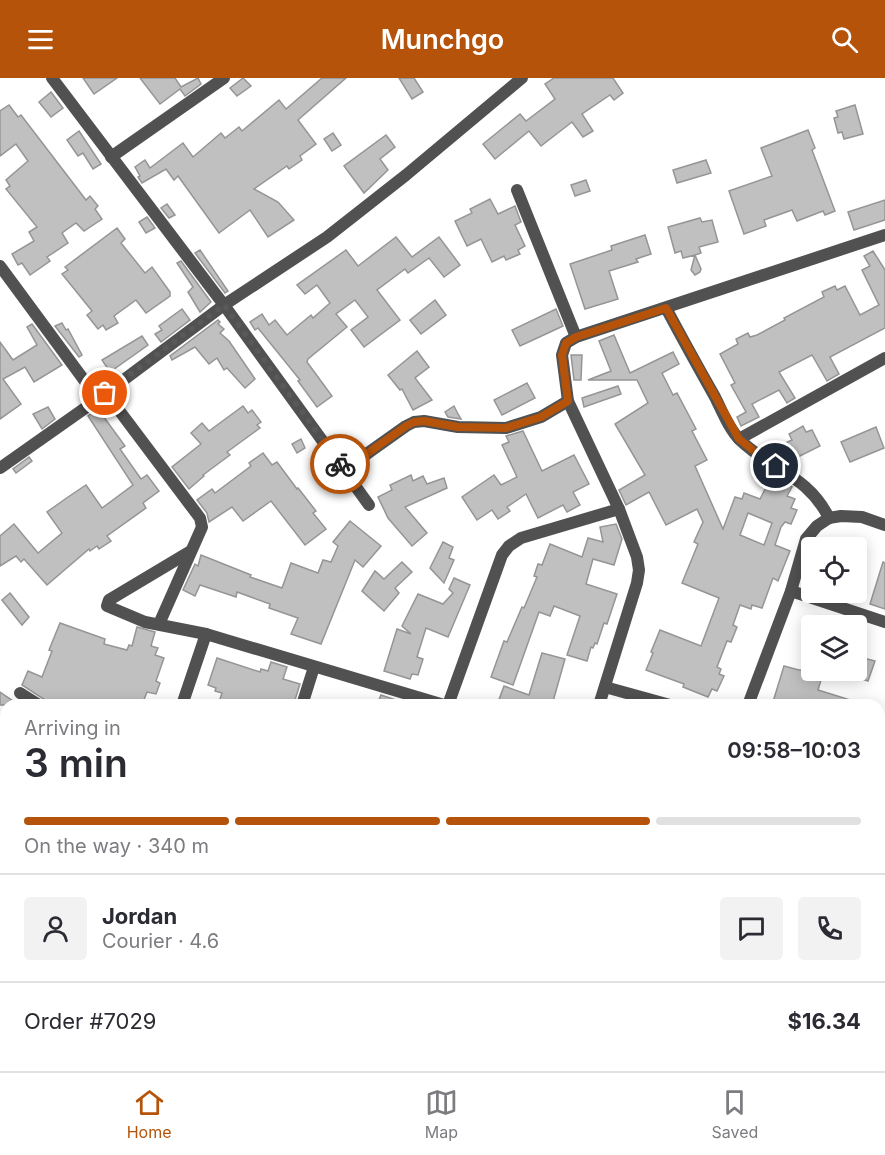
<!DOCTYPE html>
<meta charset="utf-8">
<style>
:root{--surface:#fff;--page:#f2f2f3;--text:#2b2b33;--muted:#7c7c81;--line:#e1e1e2;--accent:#b45309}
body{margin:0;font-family:Inter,sans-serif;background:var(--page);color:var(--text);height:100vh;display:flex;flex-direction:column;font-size:22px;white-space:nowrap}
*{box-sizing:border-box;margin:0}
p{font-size:20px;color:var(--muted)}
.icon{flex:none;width:33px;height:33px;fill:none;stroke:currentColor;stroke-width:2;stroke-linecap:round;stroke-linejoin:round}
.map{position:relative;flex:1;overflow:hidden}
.sheet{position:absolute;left:0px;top:621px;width:885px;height:372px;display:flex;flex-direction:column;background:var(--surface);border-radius:18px 18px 0 0;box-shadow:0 3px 15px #0003}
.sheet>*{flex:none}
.tools{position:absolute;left:801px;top:459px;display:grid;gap:12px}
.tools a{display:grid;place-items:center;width:66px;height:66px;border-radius:6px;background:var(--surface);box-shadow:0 3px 15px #0003;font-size:30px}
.pin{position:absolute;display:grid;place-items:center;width:51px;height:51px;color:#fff;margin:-26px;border:3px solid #fff;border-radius:50%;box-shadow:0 2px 6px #0007}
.courier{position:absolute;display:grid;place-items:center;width:60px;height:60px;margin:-30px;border:4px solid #b45309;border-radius:50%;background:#fff;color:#222;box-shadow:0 2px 8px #0007}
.overview em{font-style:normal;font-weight:600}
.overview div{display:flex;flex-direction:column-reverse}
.overview{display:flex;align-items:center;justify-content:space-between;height:102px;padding:0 24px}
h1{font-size:39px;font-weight:600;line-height:45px}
.bar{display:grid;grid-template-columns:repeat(4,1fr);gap:9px 6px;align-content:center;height:72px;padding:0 24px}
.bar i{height:8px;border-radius:4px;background:var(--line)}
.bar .selected{background:var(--accent)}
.bar p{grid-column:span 4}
.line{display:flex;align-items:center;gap:15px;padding:0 24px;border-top:2px solid var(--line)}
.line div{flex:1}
.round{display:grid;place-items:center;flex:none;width:63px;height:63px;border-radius:6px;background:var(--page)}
header{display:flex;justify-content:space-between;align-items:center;height:78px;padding:0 24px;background:var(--accent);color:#fff;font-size:27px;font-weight:600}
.menu{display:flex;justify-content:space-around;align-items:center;height:84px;border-top:2px solid var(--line);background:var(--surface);font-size:16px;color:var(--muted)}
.menu a{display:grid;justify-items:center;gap:3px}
.menu .selected{color:var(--accent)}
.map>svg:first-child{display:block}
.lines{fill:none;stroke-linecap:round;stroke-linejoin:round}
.stream{stroke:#9f9f9f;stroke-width:4}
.building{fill:#c0c0c0;stroke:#959595;stroke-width:1.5;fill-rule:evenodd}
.minor{stroke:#515151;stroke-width:12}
.done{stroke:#595959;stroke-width:6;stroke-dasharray:0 10.8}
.route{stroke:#b45309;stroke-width:8}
</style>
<header><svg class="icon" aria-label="menu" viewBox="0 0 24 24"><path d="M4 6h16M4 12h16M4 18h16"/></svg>Munchgo<svg class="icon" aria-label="search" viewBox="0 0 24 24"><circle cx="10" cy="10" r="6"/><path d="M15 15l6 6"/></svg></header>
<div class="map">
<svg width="885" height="993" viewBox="0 0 885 993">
<rect width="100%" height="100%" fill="#fff"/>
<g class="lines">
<!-- stream -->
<path class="stream" d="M0 687 6 694"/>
</g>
<!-- building -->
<g class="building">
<path d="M83 0H117L94 16Z"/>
<path d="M140 0H175L181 9 198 0 201 6 185 18 180 11 160 26Z"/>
<path d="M243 0 251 8 237 18 230 10Z"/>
<path d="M322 0H346L298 42 316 66 300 78 302 82 289 91 287 88 254 111 278 124 294 142 268 159 250 132 219 155 178 98 174 102 166 91 142 105 138 99 140 98 135 89 145 82 150 90 183 65 193 79 221 55 225 60 239 49 242 53 279 22 286 31Z"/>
<path d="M399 0H414L423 14 412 21Z"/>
<path d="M554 0H613L623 15 614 22 610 17 582 36 593 53 583 59 572 44 541 68 529 53 495 81 483 66 520 36 526 43 555 21 545 6Z"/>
<path d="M51 14 63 30 51 39 39 24Z"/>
<path d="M9 27 18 39 21 37 86 122 90 118 98 128 95 131 102 141 84 153 76 145 62 155 68 165 47 179 50 183 30 197 22 185 18 187 12 176 34 163 29 154 37 149 6 111 10 108 6 102 28 83 16 66 0 78V33Z"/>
<path d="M855 27 863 56 844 61 842 54 838 55 834 40 838 39 836 33Z"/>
<path d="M808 52 815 70 812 72 835 133 825 137 823 133 797 143 792 132 764 142 766 148 744 156 729 113 772 98 761 70Z"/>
<path d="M79 53 101 86 93 91 83 75 78 78 67 62Z"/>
<path d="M333 55 341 67 332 73 324 61Z"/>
<path d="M386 57 395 69 380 81 388 92 364 115 344 88Z"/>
<path d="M706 82 711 95 677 105 673 92Z"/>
<path d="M586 102 590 113 575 118 571 107Z"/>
<path d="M490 121 498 136 515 128 521 144 515 147 525 168 518 172 520 176 506 182 504 178 492 184 481 161 467 168 455 143 472 135 470 131Z"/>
<path d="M885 122V142L854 152 848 134Z"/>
<path d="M167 126 175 137 169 140 161 130Z"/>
<path d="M147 139 155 150 146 155 139 144Z"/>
<path d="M700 140 702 144 712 142 718 164 699 169 701 175 695 177 701 191 700 194 695 197 691 192 695 177 683 180 681 173 675 175 668 149Z"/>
<path d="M117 150 125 161 121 165 145 195 152 189 170 214V218L146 235 136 222 114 238 118 245 106 252 103 247 98 251 87 237 92 233 62 196 68 192 65 189Z"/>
<path d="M645 157 651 176 636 181 638 184 609 193 618 221 585 231 570 186 612 172 611 168Z"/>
<path d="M396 159 412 179 439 159 460 187 444 199 429 180 408 195 405 191 377 212 400 242 364 269 351 252 368 239 355 222 336 236 347 249 308 281 307 284 332 318 317 329 298 303 300 302 258 250 255 252 250 244 262 236 269 247 275 242 287 257 311 237 313 240 330 225 317 207 305 216 297 207 346 172 358 188Z"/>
<path d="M200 172 228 213 225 215 195 175Z"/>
<path d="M873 173 885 192V250L830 279 839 296 827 303 812 277 779 294 795 320 787 325 779 312 752 326 759 339 741 348 737 339 746 334 731 307 735 305 720 276 738 266 736 261 748 255 750 259 757 257 785 242 784 240 824 219 822 214 835 208 837 212 845 208 860 237 879 227 862 192 870 188 864 178Z"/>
<path d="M181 183 211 224 200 234 188 214 193 209 177 185Z"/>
<path d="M435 222 446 237 421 256 410 242Z"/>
<path d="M182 231 190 242 161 264 155 256 162 252 159 248Z"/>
<path d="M556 231 563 248 520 268 512 252Z"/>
<path d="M218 242 220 244 218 246 224 251 220 255 229 263 255 301 245 310 227 290 224 292 217 280 209 286 195 269 172 282 170 278Z"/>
<path d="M62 245 66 252 68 251 82 277 79 279 55 248Z"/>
<path d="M32 246 62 287 34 304 25 289 3 301 21 326 0 341V264L13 282 37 267 27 249Z"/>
<path d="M614 257 630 295 673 274 679 286 662 295 673 317 677 315 696 351 692 353 707 382 695 388 723 451 735 419 742 421 744 415 760 421 773 396 792 409 787 418 795 421 791 430 797 432 791 446 785 444 781 449 775 467 790 473 778 503 773 500 762 530 752 527 751 531 740 527 733 547 737 549 731 564 727 563 717 589 721 591 719 596 724 598 717 613 712 611 708 619 683 609 684 606 646 592 653 575 651 574 660 552 701 568 719 520 682 505 698 466 694 464 703 444 697 431 666 447 649 414 626 427 619 412 645 397 615 346 648 325 637 302H588L611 293 599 263ZM748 435 772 445 764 467 740 457Z"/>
<path d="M142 258 148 267 110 294 102 282Z"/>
<path d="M417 273 429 289 415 300 432 322 413 332 402 311 400 312 388 297Z"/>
<path d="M571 277H582L581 302H574Z"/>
<path d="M527 305 535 320 502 337 494 322Z"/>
<path d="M618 308 621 316 584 329 582 320Z"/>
<path d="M243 328 248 335 252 332 261 344 257 347 260 350 227 374 230 377 203 397 204 398 189 411 172 389 201 366 191 355 202 345 209 353Z"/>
<path d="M454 328 458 336 461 341 448 339 445 334Z"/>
<path d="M48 329 55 341 42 351 33 336Z"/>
<path d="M98 331 125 368 120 371 141 401 147 397 159 413 143 425 146 430 107 458 111 463 99 471 97 468 90 473 89 471 47 507 24 481 21 484 16 478 0 488V458L14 446 38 475 62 455 47 434 68 419 86 407 102 430 133 407 88 338Z"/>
<path d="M803 348 806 354 812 352 820 368 794 381 785 365 792 362 789 356Z"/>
<path d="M876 349 884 370 850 384 841 364Z"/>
<path d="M523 353 542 393 574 377 589 406 573 414 580 427 567 434 563 427 538 440 526 416 507 429 510 433 498 441 492 432 477 442 462 419 494 397 501 407 517 399 502 367 509 364 506 358Z"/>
<path d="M301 361 305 370 297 375 292 366Z"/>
<path d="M263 375 272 387 277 384 297 411 298 410 316 433 313 435 326 451 305 467 271 423 243 443 232 429 209 444 207 435 197 422 212 411 215 415 251 388 249 385Z"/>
<path d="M29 379 32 383 16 395 13 391Z"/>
<path d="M411 397 413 403 423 398 427 406 444 400 447 410 405 429 427 455 412 468 388 440 378 419 392 412 390 407Z"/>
<path d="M350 443 381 468 363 489 355 482 321 566 291 556 298 540 269 530 270 526 237 514 236 519 200 507 195 518 183 512 195 486 198 488 201 477 251 497 250 499 282 510 291 485 318 495 323 482 331 484 338 468 333 464Z"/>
<path d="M616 446 622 461 614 487 593 481 586 506 617 516 607 546 604 545 597 566 595 565 593 570 591 569 587 583 567 577 580 538 554 528 550 538 539 534 513 607 491 599 504 563 507 564 522 529 524 530 537 499 534 498 538 486 542 487 550 466 582 479 588 460 603 464 600 449Z"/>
<path d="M443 464 453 469 449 480 454 482 444 505 430 490Z"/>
<path d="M402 484 412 494 395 510 399 515 384 533 362 513 375 493 384 501Z"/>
<path d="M883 484 885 485V531L870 526Z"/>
<path d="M454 500 470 507 448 559 426 550 417 579 423 581 418 597 412 596 410 601 384 593 397 551 411 556 402 548 418 516 443 526 453 515 449 511Z"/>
<path d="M10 515 29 539 22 547 2 522Z"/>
<path d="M60 545 105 561 104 566 127 572 129 567 132 568 137 549 155 554 151 568 158 570 155 577 164 580 156 603 160 605 156 616 147 614 142 627H59L45 622 22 607 28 593 42 599 52 573 49 572Z"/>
<path d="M542 575 565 581 552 627H497L504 608 529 617Z"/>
<path d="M856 578 875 583 868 603 856 599Z"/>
<path d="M217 580 260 594 261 591 268 593 271 584 287 589 283 601 300 606 294 625 291 624 290 627H218L222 615 215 613 216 610 208 607Z"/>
<path d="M784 588 799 592H824L818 612 860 625V627H772Z"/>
<path d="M0 614 19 627H0Z"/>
<path d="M381 617 408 626V627H377Z"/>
</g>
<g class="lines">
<!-- minor -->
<g class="minor">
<path d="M52 0 224 227 369 427"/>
<path d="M111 79 224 0"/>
<path d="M517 112 576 259"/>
<path d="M0 188 98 321"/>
<path d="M666 230C682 260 698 289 715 319 722 333 729 351 740 362 772 393 808 397 829 440"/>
<path d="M106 315 200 440 202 449 159 546"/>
<path d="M739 361 885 280"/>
<path d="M0 390 98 321 224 227 327 159 406 97 522 0"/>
<path d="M344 392 406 348 414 344 424 343 458 349 506 350 541 339 568 323"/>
<path d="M191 473 109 522 107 528 145 544 206 556 444 627"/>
<path d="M791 513 885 544"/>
<path d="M605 609 670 627"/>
<path d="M20 615 39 627"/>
<path d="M182 627 206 556"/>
<path d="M302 627 314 589"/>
<path d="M448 627 502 477 509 468 521 460 619 431"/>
<path d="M599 627 637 505 639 492 637 479 619 431 568 323 562 277 566 265 576 259 885 157"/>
<path d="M748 627 791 513 806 461 817 448 829 440 841 438 862 439 885 447"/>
<path d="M879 686 885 688"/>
<path d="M879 775 885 759"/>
<path d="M0 816 6 821"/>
<path d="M879 848 885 850"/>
<path d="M0 890 6 884"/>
<path d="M0 900 6 909"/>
<path d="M61 987 65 993"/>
<path d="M205 987 211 993"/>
<path d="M454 987 470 993"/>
<path d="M648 993 650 987"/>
<path d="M807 993 809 987"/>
</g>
</g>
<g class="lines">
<!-- done -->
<path class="done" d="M105 315 224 227 340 386"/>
<!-- route -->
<path class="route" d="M340 386 344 392 406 348 414 344 424 343 458 349 506 350 541 339 568 323 562 277 566 265 576 259 666 230 739 361 764 381 776 388"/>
</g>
</svg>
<div class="tools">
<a><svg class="icon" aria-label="locate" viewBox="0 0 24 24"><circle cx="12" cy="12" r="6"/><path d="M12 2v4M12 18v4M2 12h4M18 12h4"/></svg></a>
<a><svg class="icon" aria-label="layers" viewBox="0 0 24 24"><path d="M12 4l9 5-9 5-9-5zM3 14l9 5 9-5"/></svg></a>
</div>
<div class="pin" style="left:105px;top:315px;background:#ea580c"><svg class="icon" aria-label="bag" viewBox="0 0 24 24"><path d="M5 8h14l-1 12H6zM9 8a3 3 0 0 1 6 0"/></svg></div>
<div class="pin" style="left:776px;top:388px;background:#1f2937"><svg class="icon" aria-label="home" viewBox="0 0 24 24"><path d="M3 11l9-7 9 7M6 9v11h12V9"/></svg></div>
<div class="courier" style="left:340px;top:386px"><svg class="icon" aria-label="bike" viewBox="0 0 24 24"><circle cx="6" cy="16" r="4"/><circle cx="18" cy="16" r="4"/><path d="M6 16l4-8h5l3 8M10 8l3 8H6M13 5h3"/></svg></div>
<section class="sheet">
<div class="overview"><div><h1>3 min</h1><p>Arriving in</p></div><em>09:58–10:03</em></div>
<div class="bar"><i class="selected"></i><i class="selected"></i><i class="selected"></i><i></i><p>On the way · 340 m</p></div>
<div class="line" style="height:108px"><a class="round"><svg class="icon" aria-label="person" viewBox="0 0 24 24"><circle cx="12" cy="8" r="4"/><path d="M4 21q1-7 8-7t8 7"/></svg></a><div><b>Jordan</b><p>Courier · 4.6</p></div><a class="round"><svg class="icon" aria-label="chat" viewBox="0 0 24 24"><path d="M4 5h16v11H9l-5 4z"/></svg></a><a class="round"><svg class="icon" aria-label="phone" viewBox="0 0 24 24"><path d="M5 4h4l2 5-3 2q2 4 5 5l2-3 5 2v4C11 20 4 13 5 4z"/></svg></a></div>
<div class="line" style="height:78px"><div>Order #7029</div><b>$16.34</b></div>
</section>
</div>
<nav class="menu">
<a class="selected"><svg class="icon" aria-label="home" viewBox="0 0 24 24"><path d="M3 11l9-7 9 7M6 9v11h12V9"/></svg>Home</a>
<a><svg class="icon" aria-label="map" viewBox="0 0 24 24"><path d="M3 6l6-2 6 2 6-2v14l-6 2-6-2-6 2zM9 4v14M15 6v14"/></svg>Map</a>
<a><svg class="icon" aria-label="saved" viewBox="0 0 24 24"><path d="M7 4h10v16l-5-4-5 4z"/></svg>Saved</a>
</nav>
